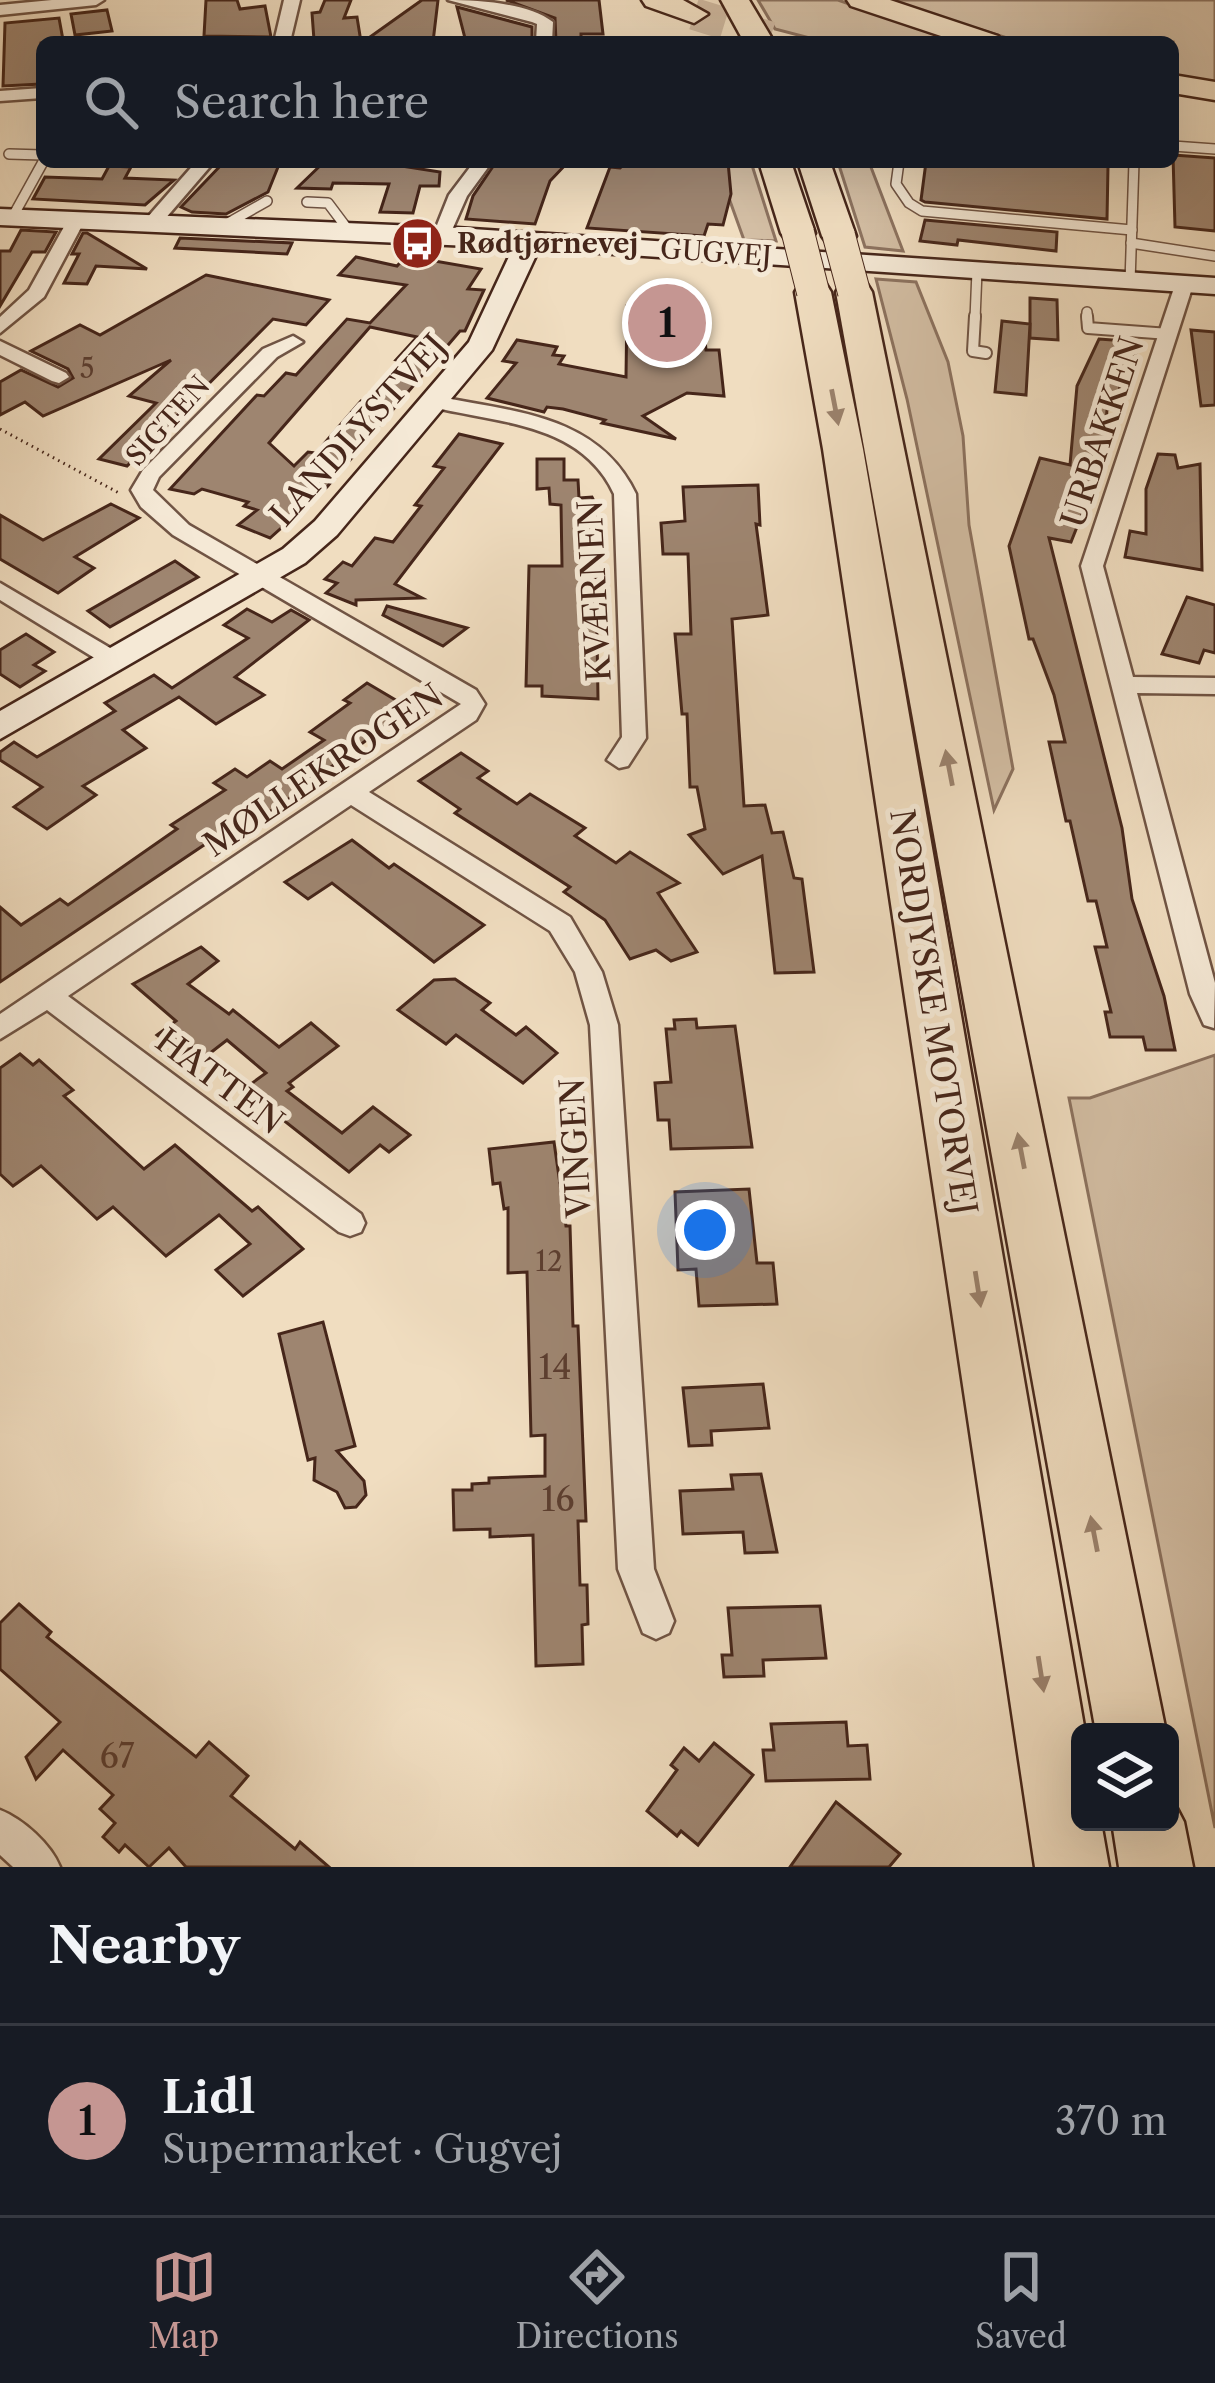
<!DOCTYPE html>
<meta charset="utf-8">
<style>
body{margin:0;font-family:"Libre Caslon Text",serif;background:#242831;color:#f1f3f6}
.controls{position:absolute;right:36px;bottom:36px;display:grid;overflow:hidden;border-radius:18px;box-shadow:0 12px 48px #0002}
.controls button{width:108px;height:108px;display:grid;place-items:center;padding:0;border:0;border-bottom:3px solid #363941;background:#171b24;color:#f1f3f6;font:60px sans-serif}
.you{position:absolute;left:705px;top:1230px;width:42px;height:42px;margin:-30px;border:9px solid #fff;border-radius:50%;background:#1a73e8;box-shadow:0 0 0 18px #1a73e833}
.badge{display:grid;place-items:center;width:78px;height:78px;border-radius:50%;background:#c59692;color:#111;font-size:39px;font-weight:700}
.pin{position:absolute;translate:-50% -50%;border:6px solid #fff;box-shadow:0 3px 12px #0006}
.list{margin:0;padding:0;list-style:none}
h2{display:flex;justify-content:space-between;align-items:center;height:156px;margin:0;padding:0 48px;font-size:51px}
h2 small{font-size:39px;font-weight:400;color:#9ea1a6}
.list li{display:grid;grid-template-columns:78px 1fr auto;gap:36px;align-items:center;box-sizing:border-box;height:192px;padding:0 48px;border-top:3px solid #363941}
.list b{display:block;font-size:45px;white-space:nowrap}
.list p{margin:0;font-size:39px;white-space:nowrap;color:#9ea1a6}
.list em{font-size:39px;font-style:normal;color:#9ea1a6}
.icon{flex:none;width:66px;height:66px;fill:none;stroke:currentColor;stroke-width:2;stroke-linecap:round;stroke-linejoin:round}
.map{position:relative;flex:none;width:1215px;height:1867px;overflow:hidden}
.search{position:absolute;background:#171b24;box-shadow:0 12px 48px #0002;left:36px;right:36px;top:36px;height:132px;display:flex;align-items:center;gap:30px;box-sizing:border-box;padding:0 42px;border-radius:18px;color:#9ea1a6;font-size:45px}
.sheet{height:348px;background:#171b24}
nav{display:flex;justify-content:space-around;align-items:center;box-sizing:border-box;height:168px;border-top:3px solid #363941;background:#171b24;font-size:33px;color:#9ea1a6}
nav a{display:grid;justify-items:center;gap:6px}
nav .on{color:#c59692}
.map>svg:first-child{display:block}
.green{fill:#d3bea4;stroke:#8c725f;stroke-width:3}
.building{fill:#9e8570;stroke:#46261a;stroke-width:3;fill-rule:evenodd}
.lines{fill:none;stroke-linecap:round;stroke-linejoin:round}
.highway-tunnel{stroke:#ceb89f;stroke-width:32;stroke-dasharray:32 16;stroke-linecap:butt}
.lane-far1-casing{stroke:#705444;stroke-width:12}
.lane-casing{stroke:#705444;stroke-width:14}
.street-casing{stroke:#705444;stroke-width:5}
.secondary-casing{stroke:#46261a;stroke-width:5}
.highway-casing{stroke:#46261a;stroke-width:5}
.path{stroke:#46261a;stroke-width:3;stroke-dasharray:1.5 4.5;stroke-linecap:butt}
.lane-far1{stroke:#f5e9d6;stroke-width:9}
.lane{stroke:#f5e9d6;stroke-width:10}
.street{fill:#f5e9d6;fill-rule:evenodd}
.secondary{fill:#f5e9d6;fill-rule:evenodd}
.highway{fill:#f0ddc0;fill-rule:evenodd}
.highway-bridge-casing{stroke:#46261a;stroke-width:34;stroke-linecap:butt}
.highway-bridge{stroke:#f0ddc0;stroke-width:32}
.oneway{fill:#9b826d}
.labels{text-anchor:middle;stroke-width:10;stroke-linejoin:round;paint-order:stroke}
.far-poi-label{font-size:27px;font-weight:bold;fill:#46261a;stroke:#f5e9d6;text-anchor:start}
.far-street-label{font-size:27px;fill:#46261a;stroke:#f5e9d6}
.number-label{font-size:27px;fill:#5c3e30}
.street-label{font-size:33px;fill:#46261a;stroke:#f5e9d6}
.near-number-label{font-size:33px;fill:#5c3e30}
</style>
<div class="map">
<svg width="1215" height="1867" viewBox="0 0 1215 1867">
<rect width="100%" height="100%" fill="#f0ddc0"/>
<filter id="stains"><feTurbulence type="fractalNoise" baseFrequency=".00167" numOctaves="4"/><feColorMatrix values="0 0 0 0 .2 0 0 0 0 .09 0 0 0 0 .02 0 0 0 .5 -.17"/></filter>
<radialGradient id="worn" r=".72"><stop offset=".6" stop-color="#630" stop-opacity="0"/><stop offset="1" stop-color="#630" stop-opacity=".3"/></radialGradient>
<!-- green -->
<g class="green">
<polygon points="758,0 838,0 957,42 825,42 775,29"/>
<polygon points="885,0 1215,0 1215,82 1173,75 1173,42 1020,42"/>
<polygon points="716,162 751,162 776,241 744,240"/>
<polygon points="838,162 869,162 903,251 865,247"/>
<polygon points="876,279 916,282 948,362 963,436 969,525 1013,769 994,810 907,399"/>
<polygon points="1215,1055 1215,1828 1069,1098 1090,1098"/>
</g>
<!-- building -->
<g class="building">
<polygon points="206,0 237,0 240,9 265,6 271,37 204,36"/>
<polygon points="325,0 351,0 344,18 357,17 361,42 314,40 312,13 320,12"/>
<polygon points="422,0 438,0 433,42 363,42"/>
<polygon points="506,0 599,0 603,34 581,34 581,42 556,42 555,18"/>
<polygon points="457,7 532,27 532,42 466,42"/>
<polygon points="107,10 112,31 75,35 71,14"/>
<polygon points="59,18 63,40 41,43 41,84 3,86 5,23"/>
<polygon points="1173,155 1215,158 1215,231 1175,227"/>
<polygon points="224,162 280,162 268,192 226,214 192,212 181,207"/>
<polygon points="324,162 376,162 440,172 439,186 420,186 413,213 380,212 389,184 333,183 331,189 297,188"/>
<polygon points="496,162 568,162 550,181 535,224 466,219 473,196"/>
<polygon points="627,162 728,162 731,194 723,225 708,224 704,236 587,228 610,167 620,168"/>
<polygon points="926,162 1099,162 1108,166 1107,219 925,202 921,200"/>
<polygon points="109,166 131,167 125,178 174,180 145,205 33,199 45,177 102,179"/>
<polygon points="925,220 1057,232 1056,251 958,240 957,245 920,241"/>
<polygon points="21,230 56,232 45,252 32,252 0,306 0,251 10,251"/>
<polygon points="83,233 87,233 147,269 96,266 87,284 64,283 79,254 72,254"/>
<polygon points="180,238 292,243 287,254 175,248"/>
<path d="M406 256 481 269 468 289 484 290 465 331H460L327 487 270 538 238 525 257 510 244 506 248 502 202 489 194 494 170 489 257 395 264 396 286 373 296 375 347 319 370 323 406 285 339 275 356 257 397 266ZM370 327 417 337 396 360 404 362V366L371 403 361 401 316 453 308 452 294 466 269 443Z"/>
<polygon points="206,275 329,300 306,325 273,319 127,466 99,459 156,403 129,396 171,360 43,416 25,402 0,415 0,382 21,370 58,387 73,378 68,369 31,351 80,325 100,335"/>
<polygon points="1030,298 1057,300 1058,340 1030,338"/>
<polygon points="693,305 702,311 706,350 719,350 724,396 687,393 643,416 676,439 602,423 605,420 563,409 547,407 544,412 487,398 516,363 503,361 517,340 557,347 553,355 564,356 559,364 626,377 627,306"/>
<polygon points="1002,321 1030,324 1026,395 995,392"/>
<polygon points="1191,330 1215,332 1215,405 1201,406"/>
<polygon points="1099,339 1140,342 1129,371 1121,370 1118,410 1107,409 1104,459 1071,542 1049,538 1122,828 1132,899 1164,996 1175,1050 1146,1050 1143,1037 1110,1037 1105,1012 1111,1012 1095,947 1107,947 1096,901 1088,901 1070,821 1066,821 1049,742 1065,742 1054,695 1033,639 1029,639 1009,546 1040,458 1070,465 1077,386"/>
<polygon points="459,434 502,444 395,584 422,598 356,600 356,605 326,593 337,583 325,579 343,562 352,566 375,538 393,542 421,506 415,505 444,468 434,466"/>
<polygon points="1158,454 1175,455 1178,468 1200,464 1202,570 1125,557 1130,531 1146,534 1146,489"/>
<polygon points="537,459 564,459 564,480 578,480 579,498 592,497 595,503 598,699 542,696 542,686 526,686 529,566 562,566 561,505 550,504 549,488 537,489"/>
<polygon points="758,485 760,525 756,524 768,615 732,619 744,806 765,805 772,833 783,832 794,878 802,879 814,972 775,973 762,856 723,874 689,835 705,829 697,787 690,787 687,714 682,714 675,634 691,634 688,554 663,554 661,523 685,521 683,487"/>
<polygon points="111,504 139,518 75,557 94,568 58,593 0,559 0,515 43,540"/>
<polygon points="175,561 198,577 110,627 88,611"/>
<polygon points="1187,597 1215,605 1215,653 1204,650 1199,663 1162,654"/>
<polygon points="387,606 467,628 443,646 383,615"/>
<polygon points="247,609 272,622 291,610 309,620 235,677 264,695 216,724 179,697 123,730 146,748 83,786 96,795 47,829 14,807 42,787 0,760 0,752 14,742 37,757 115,711 105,703 154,675 172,688 248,638 224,625"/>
<polygon points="26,634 54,652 34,665 45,671 20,687 0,674 0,650"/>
<polygon points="367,683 409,708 282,804 220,841 216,837 0,982 0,907 21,925 60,899 68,905 177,829 171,825 225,790 214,783 235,769 247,777 270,761 282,769 324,740 310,732 350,703 344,700"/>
<polygon points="461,753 488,771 478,778 517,804 530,794 585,828 575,836 616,863 630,852 679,883 658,893 697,952 671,961 656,950 630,959 605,920 564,892 570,887 455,813 460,809 419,781"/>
<polygon points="352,840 389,868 394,864 484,925 434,962 332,883 308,899 285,882"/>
<polygon points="201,947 218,961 188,984 229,1014 233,1010 279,1047 311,1023 338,1046 289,1083 293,1087 287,1091 342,1133 373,1107 410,1135 389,1152 380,1145 349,1172 244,1089 266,1073 227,1040 205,1057 192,1047 183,1055 157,1035 176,1021 133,984"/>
<polygon points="455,979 490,1003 482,1010 516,1035 526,1027 557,1053 523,1083 456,1035 446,1044 398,1010 434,980"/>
<polygon points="696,1019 697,1028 735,1026 752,1147 671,1149 669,1120 658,1120 655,1083 671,1082 666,1029 675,1029 674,1020"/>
<polygon points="20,1054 33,1065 39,1060 73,1090 64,1096 144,1169 175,1145 252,1211 258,1207 303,1249 243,1296 216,1270 250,1244 219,1215 166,1256 113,1207 97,1219 41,1166 13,1186 0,1174 0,1068"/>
<polygon points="554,1142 566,1226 570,1226 573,1326 578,1326 586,1521 578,1521 580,1585 587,1585 588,1624 582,1625 583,1664 536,1666 533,1535 490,1537 490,1529 454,1530 453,1490 472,1490 472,1484 489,1483 489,1478 545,1476 545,1435 531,1436 527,1272 508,1273 508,1208 504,1209 500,1183 493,1184 489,1149"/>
<polygon points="749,1189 757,1263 773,1263 777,1304 699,1306 696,1269 678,1270 675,1192"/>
<polygon points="323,1322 355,1446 337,1451 364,1481 366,1495 356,1507 345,1508 337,1492 314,1480 315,1458 308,1460 279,1334"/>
<polygon points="763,1384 769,1428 711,1431 712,1445 689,1446 683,1388"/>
<polygon points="761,1474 777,1552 745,1553 743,1532 683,1534 680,1491 733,1489 731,1475"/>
<polygon points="19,1604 51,1632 47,1637 196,1757 209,1742 248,1776 231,1796 295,1849 300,1842 329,1867 186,1867 169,1848 149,1867 125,1845 119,1852 103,1837 115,1823 100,1809 113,1795 63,1750 36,1779 26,1757 60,1722 0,1669 0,1623"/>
<polygon points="820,1606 826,1658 763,1660 764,1676 724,1677 722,1655 732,1655 728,1608"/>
<polygon points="846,1722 848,1746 867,1745 870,1779 766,1781 763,1750 774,1750 771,1724"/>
<polygon points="714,1743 753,1775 698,1845 681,1831 677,1836 647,1811 677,1770 671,1765 684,1748 699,1761"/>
<polygon points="836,1802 900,1854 889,1867 790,1867"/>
</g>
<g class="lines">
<!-- highway-tunnel -->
<polyline class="highway-tunnel" points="694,14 782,41"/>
<defs>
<g id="lane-far1">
<polyline points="1173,146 1215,149"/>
<polyline points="9,154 42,155"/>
<polyline points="899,162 896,184 909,203 922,211 1132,230"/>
<polyline points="307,202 328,203 349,231"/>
<polyline points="12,218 43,162"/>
<polyline points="223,226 267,201"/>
<polyline points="1131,243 1215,256"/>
<polyline points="1130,282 1134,162"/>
<polyline points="1087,312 1087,319"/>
<polyline points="975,319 977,271"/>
</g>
<g id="lane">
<polyline points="975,316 973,351 986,353"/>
<polyline points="1087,316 1088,328 1169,334"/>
</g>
<g id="street">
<polygon points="52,0 104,0 96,5 0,15 0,5"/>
<polygon points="284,0 300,0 290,42 274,42"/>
<path d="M448 0C479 0 528 3 553 22L552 42H536L537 24 532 22Z"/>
<polygon points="42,88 42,98 0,101 0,91"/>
<polygon points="196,162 214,162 158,227 146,227 146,219"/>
<polygon points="474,162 492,162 467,196 448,239 436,239 433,235 449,195"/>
<polygon points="70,216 85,220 44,297 0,333 0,317 29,290"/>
<polygon points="1184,279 1193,285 1103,566 1133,677 1215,678 1215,694 1137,693 1215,983 1214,1028 1204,1025 1190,994 1081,566 1175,285"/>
<polygon points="293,336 303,342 277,357 159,477 153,490 189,525 476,690 485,704 476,720 369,792 570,917 602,972 618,1025 654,1569 674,1621 669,1633 656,1639 643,1633 618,1569 590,1025 575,972 550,931 351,805 68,996 361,1214 365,1223 361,1232 350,1236 339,1232 47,1010 0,1039 0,1014 461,704 173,535 141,507 131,490 143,470 263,349"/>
<polygon points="0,341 66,373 69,377 59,383 52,381 0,355"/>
<path d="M435 396C513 412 598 414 636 494L646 738 628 766 619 768 607 760 622 737 614 494C581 422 496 423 428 406L425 402Z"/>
<polygon points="0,583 122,655 126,660 122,665 106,665 0,600"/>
<path d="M0 1810C23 1819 51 1844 60 1867H13L0 1855Z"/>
</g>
<polygon id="secondary" points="0,209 442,227 1215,278 1215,294 539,249 492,350 337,535 305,563 0,739 0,711 283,549 315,521 469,342 513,248 0,225"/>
<g id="highway">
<polygon points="642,0 683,0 708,14 694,23 646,6"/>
<polygon points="721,0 749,0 774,42 744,42"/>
<polygon points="847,0 890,0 998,36 1003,42 959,42 851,6"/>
<polygon points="1173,75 1215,82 1215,100 1173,93"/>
<polygon points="759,162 791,162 815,233 810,240 786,240 781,233"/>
<polygon points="798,162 830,162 856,236 851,243 827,243 822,236"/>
<polygon points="813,281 826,284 831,292 863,449 1085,1732 1080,1732 1080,1822 1101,1822 1109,1867 1035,1867 823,449 795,292 800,284"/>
<polygon points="854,281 867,284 872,292 1166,1732 1096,1732 836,292 841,284"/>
<polygon points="1170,1795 1184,1822 1193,1867 1119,1867 1112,1822 1170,1822"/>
</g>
</defs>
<!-- lane-far1 casing -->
<use href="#lane-far1" class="lane-far1-casing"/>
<!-- lane casing -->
<use href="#lane" class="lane-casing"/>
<!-- street casing -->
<use href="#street" class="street-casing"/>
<!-- secondary casing -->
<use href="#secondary" class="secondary-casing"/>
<!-- highway casing -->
<use href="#highway" class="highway-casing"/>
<!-- path -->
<polyline class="path" points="0,429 119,493"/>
<!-- lane-far1 -->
<use href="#lane-far1" class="lane-far1"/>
<!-- lane -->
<use href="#lane" class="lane"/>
<!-- street -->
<use href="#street" class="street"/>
<!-- secondary -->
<use href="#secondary" class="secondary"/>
<!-- highway -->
<use href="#highway" class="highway"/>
<defs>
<g id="highway-bridge">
<polyline points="798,233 813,292"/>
<polyline points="839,236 854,292"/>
</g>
</defs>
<!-- highway-bridge casing -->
<use href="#highway-bridge" class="highway-bridge-casing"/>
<!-- highway-bridge -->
<use href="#highway-bridge" class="highway-bridge"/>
</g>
<!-- one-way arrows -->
<defs><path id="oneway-solid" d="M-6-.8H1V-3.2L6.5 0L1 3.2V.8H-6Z" transform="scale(3)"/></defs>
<g class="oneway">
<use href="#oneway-solid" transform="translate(835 407) rotate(79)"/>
<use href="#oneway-solid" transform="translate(949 768) rotate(-101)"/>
<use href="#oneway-solid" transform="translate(1021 1151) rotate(-101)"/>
<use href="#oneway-solid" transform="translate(978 1289) rotate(81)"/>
<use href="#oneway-solid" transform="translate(1094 1534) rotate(-101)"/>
<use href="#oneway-solid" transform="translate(1041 1674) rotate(81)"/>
</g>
<!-- icons -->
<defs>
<symbol id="bus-disc" viewBox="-11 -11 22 22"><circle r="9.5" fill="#8f2418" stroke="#f5e9d6"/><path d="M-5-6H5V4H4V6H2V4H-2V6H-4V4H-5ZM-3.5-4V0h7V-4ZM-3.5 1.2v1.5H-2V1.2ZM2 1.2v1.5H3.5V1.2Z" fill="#fff"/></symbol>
</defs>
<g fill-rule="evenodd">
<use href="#bus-disc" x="388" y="214" width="59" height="59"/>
</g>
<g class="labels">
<!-- far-poi labels -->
<g class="far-poi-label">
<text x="457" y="253">Rødtjørnevej</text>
</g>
<!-- far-street labels -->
<g class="far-street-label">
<text transform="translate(716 253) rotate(4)" y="9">GUGVEJ</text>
<text transform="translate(168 421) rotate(-48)" y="9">SIGTEN</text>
</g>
<!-- number labels -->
<g class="number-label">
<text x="87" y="378">5</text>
<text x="549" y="1271">12</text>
</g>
<!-- street labels -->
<g class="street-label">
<text transform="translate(358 430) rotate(-48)" y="12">LANDLYSTVEJ</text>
<text transform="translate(1102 432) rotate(-72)" y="12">URBAKKEN</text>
<text transform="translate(594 591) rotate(-93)" y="12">KVÆRNEN</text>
<text transform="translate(323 770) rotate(-34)" y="12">MØLLEKROGEN</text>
<text transform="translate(934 1012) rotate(81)" y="12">NORDJYSKE MOTORVEJ</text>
<text transform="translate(220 1081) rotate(37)" y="12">HATTEN</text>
<text transform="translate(575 1148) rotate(-93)" y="12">VINGEN</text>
</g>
<!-- near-number labels -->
<g class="near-number-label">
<text x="555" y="1379">14</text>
<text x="558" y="1511">16</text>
<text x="117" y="1768">67</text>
</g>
</g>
<rect width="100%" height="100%" filter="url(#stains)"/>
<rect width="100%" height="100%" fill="url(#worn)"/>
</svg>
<div class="controls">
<button><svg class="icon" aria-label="layers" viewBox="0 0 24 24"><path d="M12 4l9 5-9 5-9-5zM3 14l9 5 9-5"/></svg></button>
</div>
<div class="you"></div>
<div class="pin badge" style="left:667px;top:323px">1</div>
<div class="search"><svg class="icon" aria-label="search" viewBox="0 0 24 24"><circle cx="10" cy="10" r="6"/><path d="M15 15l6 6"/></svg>Search here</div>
</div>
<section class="sheet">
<h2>Nearby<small></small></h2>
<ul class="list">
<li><span class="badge">1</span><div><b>Lidl</b><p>Supermarket · Gugvej</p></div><em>370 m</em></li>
</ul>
</section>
<nav>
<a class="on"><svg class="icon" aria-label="map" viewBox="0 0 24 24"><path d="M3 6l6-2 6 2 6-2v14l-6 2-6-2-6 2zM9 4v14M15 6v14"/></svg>Map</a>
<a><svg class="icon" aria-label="directions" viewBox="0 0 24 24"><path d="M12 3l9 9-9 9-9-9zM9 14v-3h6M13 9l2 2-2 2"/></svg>Directions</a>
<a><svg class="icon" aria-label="saved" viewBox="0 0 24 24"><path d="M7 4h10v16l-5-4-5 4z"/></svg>Saved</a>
</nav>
